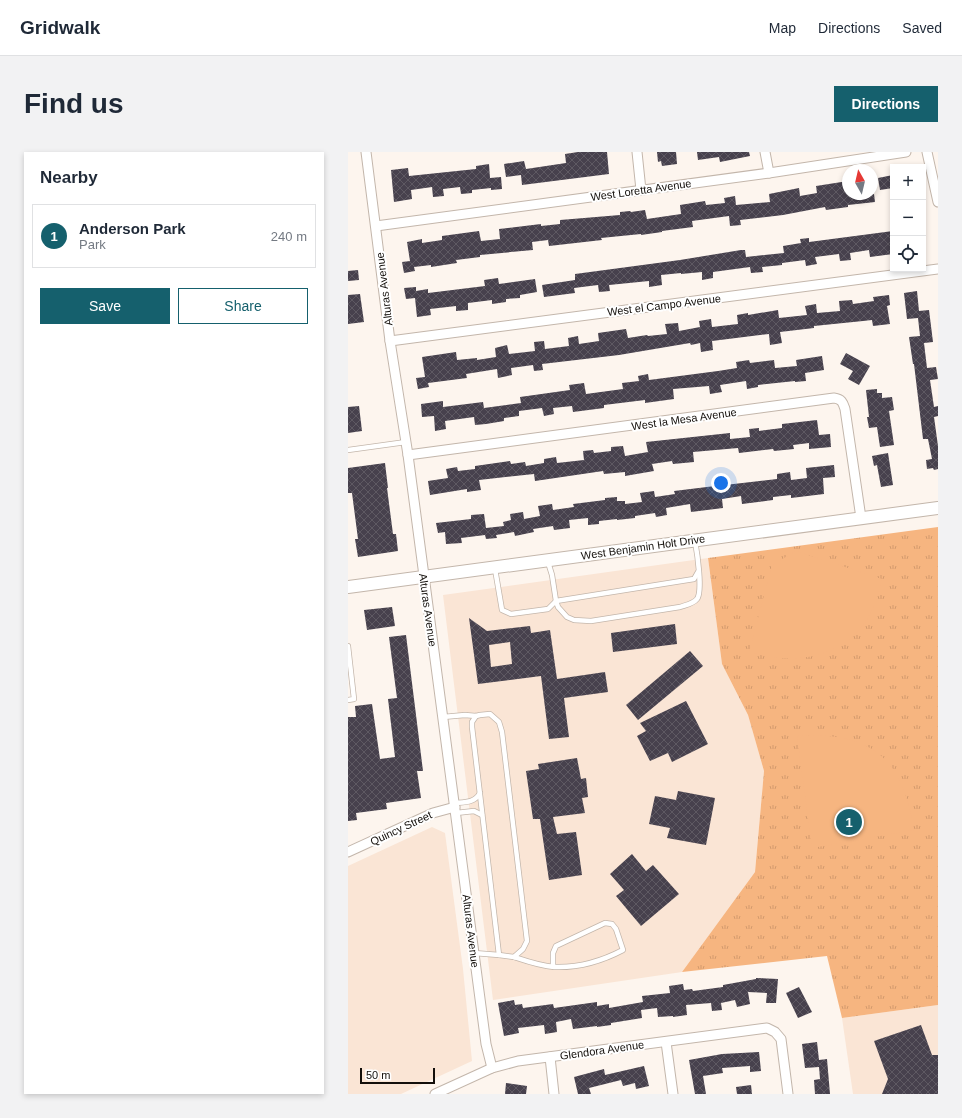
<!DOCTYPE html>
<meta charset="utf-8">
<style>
body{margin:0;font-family:Arial,sans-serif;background:#f2f2f3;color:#1f2937}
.controls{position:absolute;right:12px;top:12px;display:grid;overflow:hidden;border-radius:0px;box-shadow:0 2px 6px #0003}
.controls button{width:36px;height:36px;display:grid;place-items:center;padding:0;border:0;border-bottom:1px solid #e0e1e3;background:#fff;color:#1f2937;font:20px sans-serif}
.compass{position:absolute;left:494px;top:12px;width:36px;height:36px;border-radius:50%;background:#fff;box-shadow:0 2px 6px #0003;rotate:352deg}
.scale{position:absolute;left:12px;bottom:10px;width:75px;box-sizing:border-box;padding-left:4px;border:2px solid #130f0b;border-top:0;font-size:11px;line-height:14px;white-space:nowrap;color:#130f0b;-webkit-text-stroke:3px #fff;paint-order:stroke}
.you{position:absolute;left:373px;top:331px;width:14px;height:14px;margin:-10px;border:3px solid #fff;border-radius:50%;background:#1a73e8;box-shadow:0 0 0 6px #1a73e833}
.badge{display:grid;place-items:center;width:26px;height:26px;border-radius:50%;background:#15606d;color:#fff;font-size:13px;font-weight:700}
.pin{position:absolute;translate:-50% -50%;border:2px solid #fff;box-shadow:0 1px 4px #0006}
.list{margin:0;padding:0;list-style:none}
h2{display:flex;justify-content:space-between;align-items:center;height:52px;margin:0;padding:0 16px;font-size:17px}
h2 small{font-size:13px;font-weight:400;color:#747a83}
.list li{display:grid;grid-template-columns:26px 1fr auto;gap:12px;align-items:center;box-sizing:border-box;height:64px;margin:0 8px 8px;padding:0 8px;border:1px solid #e0e1e3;border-radius:0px}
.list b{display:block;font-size:15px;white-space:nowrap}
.list p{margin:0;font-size:13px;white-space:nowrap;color:#747a83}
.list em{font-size:13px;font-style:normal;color:#747a83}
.actions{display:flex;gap:8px;padding:12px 16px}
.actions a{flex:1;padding:9px 0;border:1px solid #15606d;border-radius:0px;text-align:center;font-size:14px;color:#15606d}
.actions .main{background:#15606d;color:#fff}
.icon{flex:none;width:22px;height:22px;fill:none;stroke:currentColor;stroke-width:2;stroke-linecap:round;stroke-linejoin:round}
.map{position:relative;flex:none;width:590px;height:942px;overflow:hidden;border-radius:0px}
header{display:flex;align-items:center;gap:24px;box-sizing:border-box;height:56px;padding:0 20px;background:#fff;border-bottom:1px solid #e0e1e3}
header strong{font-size:19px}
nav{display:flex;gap:22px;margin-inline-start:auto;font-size:14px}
.intro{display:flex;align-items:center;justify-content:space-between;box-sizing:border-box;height:96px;padding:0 24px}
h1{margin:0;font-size:28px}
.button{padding:10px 18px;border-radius:0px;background:#15606d;color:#fff;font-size:14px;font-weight:700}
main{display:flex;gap:24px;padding:0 24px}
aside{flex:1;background:#fff;border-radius:0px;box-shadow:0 2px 6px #0003}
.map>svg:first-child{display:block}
.built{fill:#fae5d5}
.park{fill:url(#park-tufts)}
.pitch{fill:#f6b580}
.building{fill:url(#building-cross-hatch);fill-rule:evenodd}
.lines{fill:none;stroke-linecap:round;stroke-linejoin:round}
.lane-casing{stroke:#c3b6ab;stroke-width:6}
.street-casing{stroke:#c3b6ab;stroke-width:11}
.secondary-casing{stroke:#c3b6ab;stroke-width:14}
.lane{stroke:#fff;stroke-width:4.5}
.street{stroke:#fff;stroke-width:9}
.secondary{stroke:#fff;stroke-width:12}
.labels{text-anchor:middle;stroke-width:4;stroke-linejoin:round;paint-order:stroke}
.street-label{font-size:11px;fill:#130f0b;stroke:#fff}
</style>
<header>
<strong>Gridwalk</strong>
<nav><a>Map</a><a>Directions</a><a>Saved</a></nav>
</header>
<div class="intro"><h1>Find us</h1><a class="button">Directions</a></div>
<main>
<aside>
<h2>Nearby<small></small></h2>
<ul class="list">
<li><span class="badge">1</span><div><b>Anderson Park</b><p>Park</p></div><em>240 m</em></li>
</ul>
<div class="actions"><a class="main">Save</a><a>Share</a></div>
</aside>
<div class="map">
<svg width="590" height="942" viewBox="0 0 590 942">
<defs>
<pattern id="park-tufts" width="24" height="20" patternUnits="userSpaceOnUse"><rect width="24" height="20" fill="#f6b580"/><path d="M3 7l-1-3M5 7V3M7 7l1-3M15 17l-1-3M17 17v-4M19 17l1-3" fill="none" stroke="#d29a6d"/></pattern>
<pattern id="building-cross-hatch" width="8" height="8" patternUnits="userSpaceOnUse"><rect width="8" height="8" fill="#47414d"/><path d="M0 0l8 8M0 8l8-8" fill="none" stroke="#5e5962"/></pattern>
</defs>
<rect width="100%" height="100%" fill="#fdf5ee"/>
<!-- built -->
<g class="built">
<polygon points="360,406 374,512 400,563 416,619 407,720 334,820 145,848 95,443"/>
<polygon points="84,675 97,681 115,817 124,909 53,942 0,942 0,714"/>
<polygon points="590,853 590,942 505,942 494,866"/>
</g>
<!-- park -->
<polygon class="park" points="590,375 590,853 494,866 479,804 334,820 407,720 416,619 400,563 374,512 360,406"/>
<!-- pitch -->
<g class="pitch">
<path d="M448 399 534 427C530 445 524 463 512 477 483 509 440 512 401 500L424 413Z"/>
<path d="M462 583C531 584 555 612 566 678L464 696 449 584Z"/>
</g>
<!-- building -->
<g class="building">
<polygon points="230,0 259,0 261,22 174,33 173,23 158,25 156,12 176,9 178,17 218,11 217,2"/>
<polygon points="309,0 328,0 329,12 314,14 313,9 310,10"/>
<polygon points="349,0 401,0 402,4 372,10 371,5 350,8"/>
<polygon points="141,12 142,26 153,25 154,37 143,38 143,36 124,38 124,41 113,42 112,35 95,37 96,44 85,45 84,35 63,38 64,47 46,50 43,18 60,16 61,24 128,17 128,14"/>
<polygon points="545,23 545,36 532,38 530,26"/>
<polygon points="500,29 500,42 526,42 527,50 500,53 500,55 478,58 477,55 435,63 392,68 393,73 382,74 381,64 344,69 345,75 314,79 314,80 293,83 293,82 253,86 254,88 201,94 200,88 184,90 185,98 132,103 132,105 108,108 109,111 83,115 83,113 66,115 67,119 56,121 54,110 62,109 59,90 74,87 74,91 94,88 94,84 131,79 133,89 152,87 151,77 193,72 193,74 212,72 212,68 272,63 272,60 282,59 283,60 297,58 299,67 333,62 332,53 357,49 358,53 377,51 376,46 387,44 388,53 422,50 421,42 451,36 452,44 469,41 468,34"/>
<polygon points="545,79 545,102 522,105 521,98 502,101 503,108 492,109 491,102 467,105 469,112 458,114 457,108 434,111 434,113 414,115 415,120 403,121 402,115 365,120 365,126 354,128 354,120 333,122 333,121 313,123 314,133 301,135 301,129 261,133 262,139 251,140 250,133 226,136 227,141 196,145 194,133 227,128 227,122 332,108 393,98 397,98 398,105 436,101 435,94 453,91 452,87 461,86 461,90"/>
<polygon points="10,118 11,128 0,129 0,119"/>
<polygon points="150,126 151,132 187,127 189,140 172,143 172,146 158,147 158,150 144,152 144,148 120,151 120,158 108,159 108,154 82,157 83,163 69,165 67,146 58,147 56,136 68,135 68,139 80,137 80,141 137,134 136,128"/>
<polygon points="569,139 571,159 581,158 585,190 576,191 579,216 588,215 590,227 582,228 586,255 590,254 590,264 586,265 590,294 590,317 586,318 585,316 579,317 578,308 584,307 580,287 575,287 566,212 565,212 561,185 572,184 570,166 559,167 556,141"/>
<polygon points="12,142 16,170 0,172 0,143"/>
<polygon points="541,143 542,153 539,154 542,172 525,174 524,168 515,169 466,174 466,176 432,180 434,191 422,193 421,182 364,189 365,198 353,200 352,191 343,193 342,191 271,203 194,212 195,218 186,219 185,213 163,216 164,223 150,226 149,217 118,222 119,226 80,231 81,235 70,237 68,226 77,225 74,205 108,200 109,208 129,206 129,208 148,205 147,196 159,193 161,202 187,199 186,190 196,189 197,197 221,194 220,186 230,184 231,192 251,189 250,181 278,177 280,186 299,183 300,184 319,182 317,172 330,171 331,179 352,175 351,169 363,167 364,175 390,172 389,163 400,161 400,163 430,158 431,166 459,163 457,154 468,152 469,161 492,159 491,149 504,148 505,152 526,149 525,145"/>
<polygon points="498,201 522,214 511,233 500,227 505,219 492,212"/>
<polygon points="474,204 476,218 457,221 458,229 447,230 447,229 410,233 410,235 399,237 398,229 372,233 374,240 362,242 361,234 325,237 326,247 297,251 297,248 256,253 256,256 225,260 224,254 205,256 206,262 196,264 194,256 171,259 171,264 156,266 156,269 138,272 127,273 126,265 97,269 98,277 87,279 86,264 74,265 73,252 95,249 95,255 135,250 136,256 173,251 172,245 222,238 221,233 236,231 238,242 275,237 274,231 291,229 290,224 300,222 301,228 370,219 389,216 388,210 401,208 402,211 426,208 427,216 449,214 448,208"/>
<polygon points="529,237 529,241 534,241 534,246 544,245 546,258 541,259 546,293 532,295 529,275 521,276 519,265 521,265 518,238"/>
<polygon points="11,254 14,279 0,281 0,255"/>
<polygon points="469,268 471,283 482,282 483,295 461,297 461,291 445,293 446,297 426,299 425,297 391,301 390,296 345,300 346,310 325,312 324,309 304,312 306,319 277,324 277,320 256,322 255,319 187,329 186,322 131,328 133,338 119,340 119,337 82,343 80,329 100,326 98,317 109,315 110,319 127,317 127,314 162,309 163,312 177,310 178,314 196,311 196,307 208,305 209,311 236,308 235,299 245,298 246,301 263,299 263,295 275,294 277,304 300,300 298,290 382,281 382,287 402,285 401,277 411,276 411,279 434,276 434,272"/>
<polygon points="540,301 545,333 533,335 529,313 526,314 524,304"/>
<polygon points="37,311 40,336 39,336 45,382 48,382 50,399 10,405 7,387 10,387 4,341 0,341 0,316"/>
<polygon points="486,313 487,325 475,326 476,342 443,346 443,343 425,345 425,348 394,352 393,344 374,347 375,356 343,360 342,352 318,356 319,363 308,365 307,361 287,364 287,366 269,368 269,367 251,369 251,372 240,373 240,366 221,368 222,376 206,378 205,374 185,377 186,380 167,384 166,380 148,383 149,386 138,387 137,383 113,386 114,391 98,392 97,380 90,381 88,371 123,367 123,363 136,362 138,376 156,374 155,370 163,368 162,362 175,360 176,367 192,364 190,354 204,352 205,358 226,355 225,352 257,348 257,346 269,345 269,349 277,349 277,352 294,350 292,341 306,339 307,345 327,342 326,339 367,334 367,330 376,329 377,333 429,327 429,322 442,320 443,328 459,326 458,316"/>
<polygon points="44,455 47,474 19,478 16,458"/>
<path d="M121 466 139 479 182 474 183 481 202 478 209 527 257 520 260 540 216 546 221 585 201 587 193 524 130 532ZM162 490 164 512 143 515 141 493Z"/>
<polygon points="327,472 329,492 265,500 263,481"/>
<polygon points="58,483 75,619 69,619 73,646 38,651 39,657 8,661 9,668 0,669 0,565 8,565 7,554 24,552 32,607 47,605 40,547 49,546 41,485"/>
<polygon points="342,499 355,514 290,568 278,553"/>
<polygon points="338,549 360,592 324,610 320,601 302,609 289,584 298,579 292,571"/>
<polygon points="229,606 233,627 238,626 240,645 234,646 237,661 205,665 209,682 228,680 234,723 201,728 192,667 185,667 178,619 191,617 190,612"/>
<polygon points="330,639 367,646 358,693 319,686 322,676 301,672 307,644 328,648"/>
<polygon points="284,702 298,719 305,713 331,742 293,774 268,744 276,738 262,722"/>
<polygon points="408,826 430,827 428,851 418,851 419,841 400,840 402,852 389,855 387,848 373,851 374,858 364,859 363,851 338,853 339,863 325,865 325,864 310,865 309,856 293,858 294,866 263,871 263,873 249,875 249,874 225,877 223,867 208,870 209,880 197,882 196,873 170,876 171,881 156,884 150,851 166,848 167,853 174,852 175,856 205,852 206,856 249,850 249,854 261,852 261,856 295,850 294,844 322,841 321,834 335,832 336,838 344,837 345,839 375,835 375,833 408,827"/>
<polygon points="451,835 464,860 450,866 438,841"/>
<polygon points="573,873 584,903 590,903 590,942 534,942 540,927 526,889"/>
<polygon points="469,890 471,908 479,907 482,942 467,942 466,928 472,927 471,915 457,916 454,892"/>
<polygon points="411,900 413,919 402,920 402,914 374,916 375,921 355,924 358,942 347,942 341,908 374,902"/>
<polygon points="296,914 301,934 288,937 287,931 275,934 273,928 241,936 243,942 230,942 226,925 256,917 257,923"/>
<polygon points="158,931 179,934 178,942 157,942"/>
<polygon points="403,933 404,942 389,942 388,935"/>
</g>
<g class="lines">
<defs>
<g id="lane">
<polyline points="0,298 58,290"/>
<path d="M200 410 204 423 208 449 210 455 219 465 226 468 243 469 332 455C337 453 345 452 349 447 355 439 349 400 347 389"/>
<polyline points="147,417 154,458 163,462 200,457 208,449 346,427 350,420"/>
<polyline points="0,494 6,547 0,548"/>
<polyline points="128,564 124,570 124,575 151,803"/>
<polyline points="95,565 117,563 128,564 132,563 142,562 151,570 154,580 179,789 175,797 166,805 151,803 126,801"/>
<path d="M106 651C116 650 127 651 132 641"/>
<polyline points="108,661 126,659 134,663"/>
<path d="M166 805C178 809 192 814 206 815 230 816 254 809 275 798L268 777 264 772 257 771 208 794 205 801V815"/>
</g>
<g id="street">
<polyline points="18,0 42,189 60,303 138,892 144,916"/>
<polyline points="289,0 293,38"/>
<polyline points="417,0 421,21"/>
<polyline points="579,0 590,50"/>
<polyline points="28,74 421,21 558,0"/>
<polyline points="42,189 590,117"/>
<path d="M60 303 486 246C494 247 495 251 497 257L513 366"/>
<polyline points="0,700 85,661 107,655"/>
<polyline points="318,890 325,942"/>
<polyline points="202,905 206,942"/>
<polyline points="87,942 144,916 170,909 419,876 427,880 433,887 440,942"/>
</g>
<polyline id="secondary" points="0,435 590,356"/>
</defs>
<!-- lane casing -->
<use href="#lane" class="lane-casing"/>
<!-- street casing -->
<use href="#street" class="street-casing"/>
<!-- secondary casing -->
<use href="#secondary" class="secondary-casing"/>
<!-- lane -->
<use href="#lane" class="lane"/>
<!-- street -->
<use href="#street" class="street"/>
<!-- secondary -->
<use href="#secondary" class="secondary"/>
</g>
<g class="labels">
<!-- street labels -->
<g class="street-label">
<text transform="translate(293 38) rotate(-8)" y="4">West Loretta Avenue</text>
<text transform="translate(36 137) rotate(-97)" y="4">Alturas Avenue</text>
<text transform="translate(316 153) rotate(-7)" y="4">West el Campo Avenue</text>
<text transform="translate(336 267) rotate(-8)" y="4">West la Mesa Avenue</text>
<text transform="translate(295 395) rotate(-8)" y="4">West Benjamin Holt Drive</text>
<text transform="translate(80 458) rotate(82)" y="4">Alturas Avenue</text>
<text transform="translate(53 676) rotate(-25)" y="4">Quincy Street</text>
<text transform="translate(123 779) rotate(83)" y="4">Alturas Avenue</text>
<text transform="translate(254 898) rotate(-8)" y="4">Glendora Avenue</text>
</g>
</g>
</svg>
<div class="controls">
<button>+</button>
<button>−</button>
<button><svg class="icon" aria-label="locate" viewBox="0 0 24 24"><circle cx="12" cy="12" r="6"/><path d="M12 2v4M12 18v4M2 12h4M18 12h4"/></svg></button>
</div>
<svg class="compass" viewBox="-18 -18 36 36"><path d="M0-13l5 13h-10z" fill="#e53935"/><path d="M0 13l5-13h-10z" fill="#747a83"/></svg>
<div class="scale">50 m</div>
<div class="you"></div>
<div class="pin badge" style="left:501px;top:670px">1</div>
</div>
</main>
